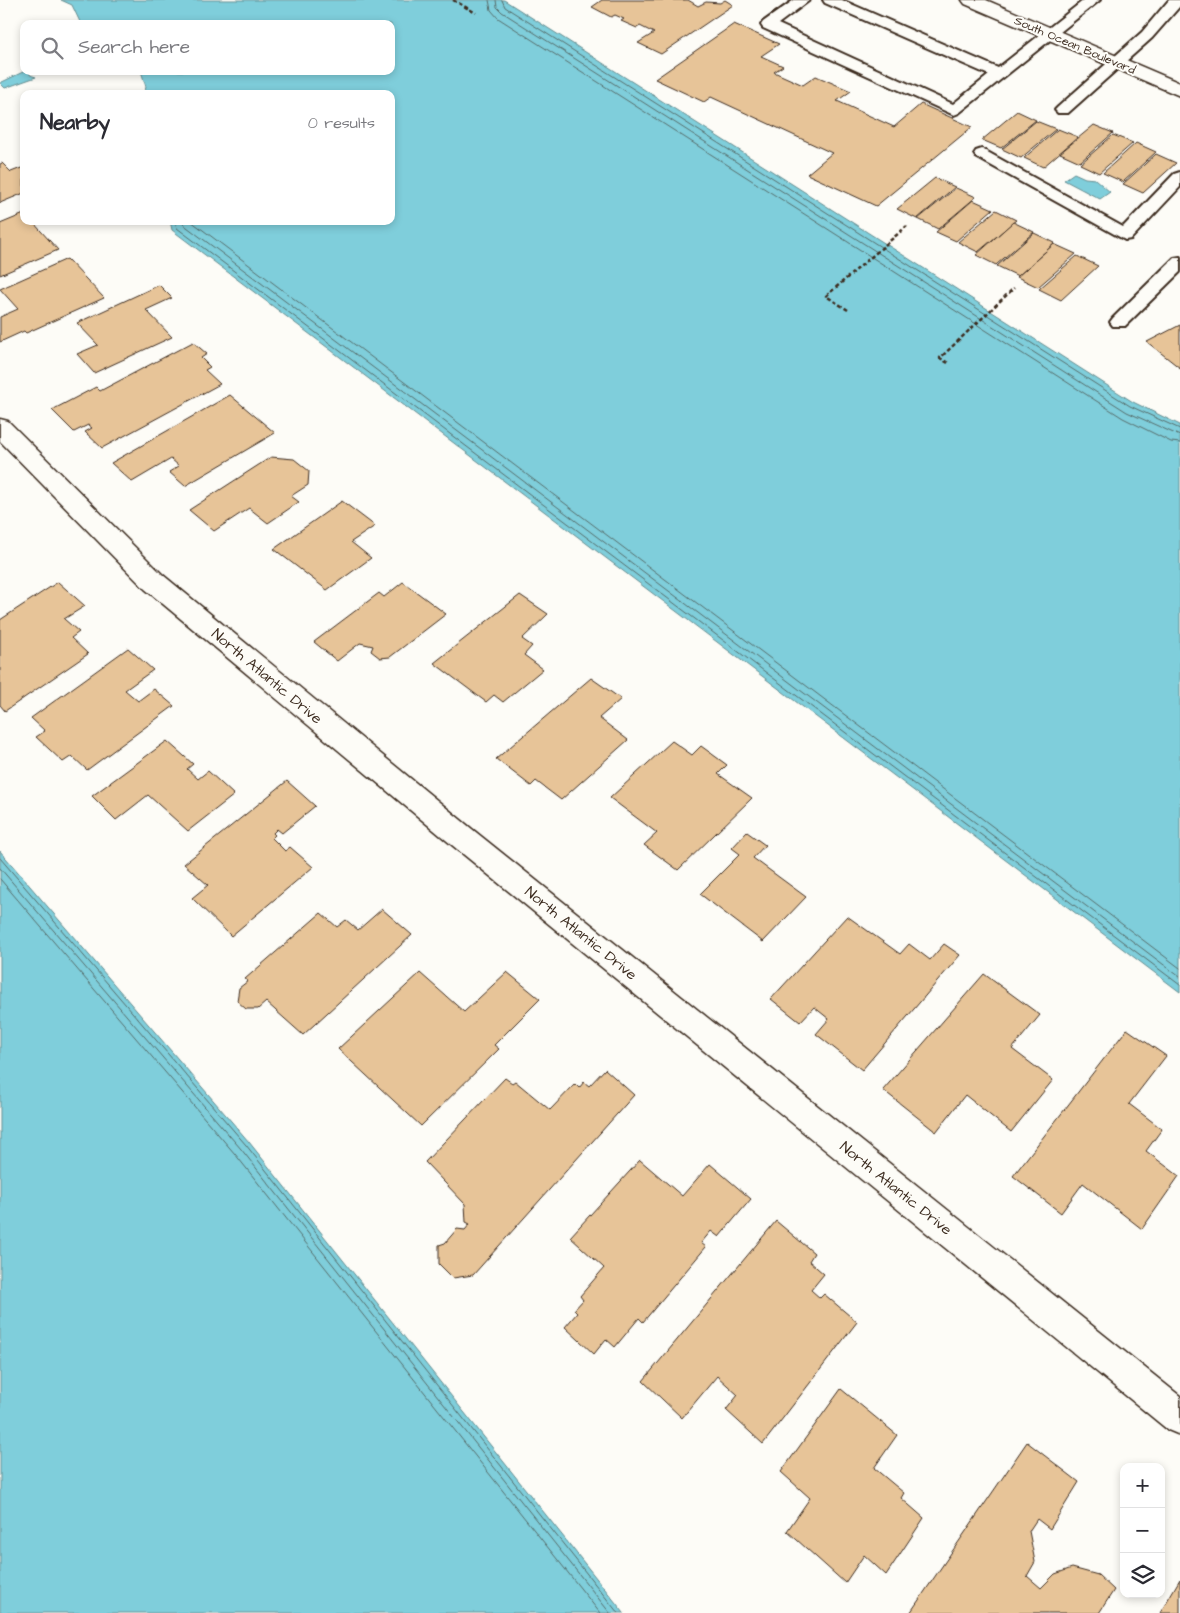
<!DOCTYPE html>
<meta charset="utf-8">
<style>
body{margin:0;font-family:"Architects Daughter",sans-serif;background:#f2f2f3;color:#2b2b33}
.controls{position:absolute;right:15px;bottom:15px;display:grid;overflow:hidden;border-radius:10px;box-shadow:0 2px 8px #0003}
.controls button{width:45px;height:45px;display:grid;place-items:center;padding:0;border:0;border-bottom:1px solid #e1e1e2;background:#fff;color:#2b2b33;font:25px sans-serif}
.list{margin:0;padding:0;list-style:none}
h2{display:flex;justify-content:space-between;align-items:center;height:65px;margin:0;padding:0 20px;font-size:21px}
h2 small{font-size:16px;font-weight:400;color:#7c7c81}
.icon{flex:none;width:28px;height:28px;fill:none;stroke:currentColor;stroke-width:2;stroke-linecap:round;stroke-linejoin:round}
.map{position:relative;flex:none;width:1180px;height:1613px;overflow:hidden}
.search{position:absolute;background:#fff;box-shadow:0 2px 8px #0003;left:20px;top:20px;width:375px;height:55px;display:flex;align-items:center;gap:12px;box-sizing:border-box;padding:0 18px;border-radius:10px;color:#7c7c81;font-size:19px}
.panel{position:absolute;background:#fff;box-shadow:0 2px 8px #0003;left:20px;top:90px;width:375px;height:135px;border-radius:10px}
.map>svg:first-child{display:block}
.water{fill:#7fcedb;stroke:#648c8f}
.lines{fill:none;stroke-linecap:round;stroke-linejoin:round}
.shore{stroke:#566c6a;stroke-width:1}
.building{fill:#e7c498;stroke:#3b2a1e}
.lane-casing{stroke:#3b2a1e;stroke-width:4}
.street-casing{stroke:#3b2a1e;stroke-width:3}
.secondary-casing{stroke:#3b2a1e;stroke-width:3}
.path{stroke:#3b2a1e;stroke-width:2.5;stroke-dasharray:4 2.5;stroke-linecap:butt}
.lane{fill:#fdfcf7;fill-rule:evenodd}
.street{fill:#fdfcf7;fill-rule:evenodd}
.secondary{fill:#fdfcf7;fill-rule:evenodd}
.labels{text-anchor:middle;stroke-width:4;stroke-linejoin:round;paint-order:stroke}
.far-street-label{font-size:12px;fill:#3b2a1e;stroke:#fdfcf7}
.street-label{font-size:15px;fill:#3b2a1e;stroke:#fdfcf7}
</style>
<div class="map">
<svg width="1180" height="1613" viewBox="0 0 1180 1613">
<rect width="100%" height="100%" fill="#fdfcf7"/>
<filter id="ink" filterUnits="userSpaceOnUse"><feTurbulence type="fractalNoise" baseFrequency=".02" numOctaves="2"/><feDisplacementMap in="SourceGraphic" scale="10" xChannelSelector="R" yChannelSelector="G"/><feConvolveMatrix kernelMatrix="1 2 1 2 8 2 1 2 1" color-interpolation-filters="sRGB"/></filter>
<g filter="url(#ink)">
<!-- water -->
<g class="water">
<polygon points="61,0 504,0 1133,402 1180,425 1180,992 172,230 170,221 391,221 391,94 144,94 146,87 141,71 391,71 391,24 81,24 72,5"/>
<polygon points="25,71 30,71 30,75 36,77 5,88 0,83"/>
<polygon points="1074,173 1085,178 1095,179 1110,192 1100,199 1064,180"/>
<polygon points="0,851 249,1142 624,1613 0,1613"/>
</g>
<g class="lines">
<!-- shore -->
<g class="shore">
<polyline points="489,0 491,10 498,18 1123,418 1171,442 1180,443"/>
<polyline points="496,0 497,7 502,12 1127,412 1180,436"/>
<polyline points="502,0 505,7 1130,406 1180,429"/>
<polyline points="175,221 177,228 1180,985"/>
<polyline points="182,221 183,224 1180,977"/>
<polyline points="191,221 1180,968"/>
<polyline points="0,858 246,1145 618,1613"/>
<polyline points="0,868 241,1149 610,1613"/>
<polyline points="0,879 235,1154 600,1613"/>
</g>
</g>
<!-- building -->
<g class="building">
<polygon points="602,0 688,0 698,6 706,2 720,3 725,0 733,5 661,54 638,43 654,33 640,26 637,28 621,21 624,19 615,15 611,17 592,7"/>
<polygon points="734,24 779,44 761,56 783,66 774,72 803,85 816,76 851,91 837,101 894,127 921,104 972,127 876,206 807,174 832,153 711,97 704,102 655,79"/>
<polygon points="1017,111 1036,120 1001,148 982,140"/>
<polygon points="1036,121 1056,129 1021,158 1002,149"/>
<polygon points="1094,125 1113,133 1080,162 1060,153"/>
<polygon points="1058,129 1078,137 1043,167 1024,158"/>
<polygon points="1113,135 1133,143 1099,173 1080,164"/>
<polygon points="1136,143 1156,152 1123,182 1103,173"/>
<polygon points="1156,154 1176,163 1143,193 1123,184"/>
<polygon points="2,163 11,172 24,167 24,193 0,203 0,164"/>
<polygon points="935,178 955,187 917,219 897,209"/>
<polygon points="956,188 976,197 938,229 918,219"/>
<polygon points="973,200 993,209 956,241 936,232"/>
<polygon points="996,210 1016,220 978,252 958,242"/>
<polygon points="24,214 24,221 32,221 58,250 0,275 0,224"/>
<polygon points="1013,222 1034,232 996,265 976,255"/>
<polygon points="1034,233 1055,243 1018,276 997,266"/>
<polygon points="1054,244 1076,254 1038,287 1017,277"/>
<polygon points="1077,256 1098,266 1061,300 1039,289"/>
<polygon points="67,259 104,298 26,333 24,331 0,342 0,317 18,309 0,289"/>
<polygon points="159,285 172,298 146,310 172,337 94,373 77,354 98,345 77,323"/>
<polygon points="1180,325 1180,368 1147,342"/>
<polygon points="193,342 207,354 201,358 210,367 205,370 220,384 102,448 85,432 92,428 88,425 74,432 52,410 96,387 100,391"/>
<polygon points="230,395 275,433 185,486 169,472 179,466 171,459 132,482 111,463"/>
<polygon points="271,457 294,459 309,471 308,485 291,496 299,502 268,523 249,508 214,531 189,510"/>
<polygon points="342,501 375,526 351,542 371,558 327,590 274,549"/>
<polygon points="58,582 85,606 64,619 79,632 71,638 88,654 5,711 0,705 0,620"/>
<polygon points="403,582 446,614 390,657 380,658 371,651 373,646 360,643 337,661 314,642 379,593 384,597"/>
<polygon points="520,595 548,614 522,639 532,646 524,655 543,669 503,702 494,695 486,702 434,663"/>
<polygon points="128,648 153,670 125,690 138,701 154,689 174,706 87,770 72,756 63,762 36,737 45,731 31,718"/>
<polygon points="591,678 621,699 599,718 628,740 561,800 536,781 531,786 496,759"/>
<polygon points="167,741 193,764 187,769 198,779 208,771 234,795 188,831 148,795 116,820 92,796"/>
<polygon points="672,741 692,755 701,746 727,765 718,774 752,798 678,870 644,845 657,833 610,798"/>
<polygon points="287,781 315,806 282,833 277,829 273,833 275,835 272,838 285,851 290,847 313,867 231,936 192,898 208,885 184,864"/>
<polygon points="747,832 765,845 753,858 806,897 763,942 700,894 740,854 732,848"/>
<polygon points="382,909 412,935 303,1035 266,1002 258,1009 246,1009 237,1001 239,988 248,981 245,979 321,913 337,927 346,920 358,930"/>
<polygon points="847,916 900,954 909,944 930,960 944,944 960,955 862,1070 816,1034 829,1019 814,1007 800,1022 771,999"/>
<polygon points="507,972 540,999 494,1045 499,1049 421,1126 338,1049 420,973 464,1012"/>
<polygon points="984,974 1040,1015 1012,1049 1053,1080 1011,1132 965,1095 936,1132 883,1090"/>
<polygon points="1127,1029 1166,1056 1129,1104 1162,1129 1146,1151 1179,1176 1142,1229 1083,1183 1061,1213 1013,1176"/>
<polygon points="605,1069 634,1095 473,1275 453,1278 439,1264 439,1245 445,1243 457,1229 465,1230 470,1224 466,1222 465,1204 425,1162 505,1078 512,1083 515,1081 550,1110 575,1084 579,1088 584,1082 589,1086"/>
<polygon points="640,1160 682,1196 710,1164 751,1199 719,1237 711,1231 701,1243 706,1247 643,1322 639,1318 615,1347 606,1339 594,1354 565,1327 577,1313 574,1310 583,1300 580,1296 604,1268 570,1237"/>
<polygon points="776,1221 814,1253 809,1261 824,1274 811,1290 820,1298 824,1294 857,1322 763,1444 726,1410 738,1395 717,1376 682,1418 643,1381"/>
<polygon points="841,1389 897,1435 874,1468 904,1493 901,1498 924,1518 886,1575 864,1555 845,1583 787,1531 810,1498 781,1472"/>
<polygon points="1027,1442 1079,1482 1050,1529 1037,1519 1029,1531 1035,1562 1027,1576 1041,1588 1055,1574 1072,1568 1098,1575 1114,1590 1099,1613 910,1613"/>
<polygon points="1180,1579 1180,1613 1160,1613"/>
</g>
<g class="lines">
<defs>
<g id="lane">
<polygon points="794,0 810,0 778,24 953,104 989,75 825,3 823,0 842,0 998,68 1084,0 1100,0 959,113 954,115 763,28 761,25 763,22"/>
<polygon points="1169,0 1180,0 1180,6 1152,38 1068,113 1058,113 1055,110 1058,107 1142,32"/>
<polygon points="982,149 1123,227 1174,174 1180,172 1180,187 1131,239 1125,240 976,157 974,154 976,151"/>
<polygon points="1180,257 1180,272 1125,326 1113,326 1110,322 1113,318 1174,258"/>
</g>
<polygon id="street" points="0,419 8,421 163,575 472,829 1180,1396 1180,1435 1168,1430 452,845 145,589 0,441"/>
<polygon id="secondary" points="962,0 986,0 1180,83 1180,96 965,4"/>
</defs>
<!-- lane casing -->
<use href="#lane" class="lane-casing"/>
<!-- street casing -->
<use href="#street" class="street-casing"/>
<!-- secondary casing -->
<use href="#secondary" class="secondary-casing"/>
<!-- path -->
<g class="path">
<polyline points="453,0 476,13"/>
<polyline points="848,310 826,296 907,226"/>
<polyline points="948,363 940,358 1014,288"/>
</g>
<!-- lane -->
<use href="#lane" class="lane"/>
<!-- street -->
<use href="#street" class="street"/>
<!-- secondary -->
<use href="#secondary" class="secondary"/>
</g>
</g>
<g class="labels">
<!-- far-street labels -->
<g class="far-street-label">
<text transform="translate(1075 45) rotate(23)" y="4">South Ocean Boulevard</text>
</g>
<!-- street labels -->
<g class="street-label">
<text transform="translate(267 676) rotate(40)" y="5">North Atlantic Drive</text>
<text transform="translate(581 933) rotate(39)" y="5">North Atlantic Drive</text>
<text transform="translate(896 1188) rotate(39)" y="5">North Atlantic Drive</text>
</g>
</g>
</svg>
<div class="controls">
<button>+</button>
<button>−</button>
<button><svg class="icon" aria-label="layers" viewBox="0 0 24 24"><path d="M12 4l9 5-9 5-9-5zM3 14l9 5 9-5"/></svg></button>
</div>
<div class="search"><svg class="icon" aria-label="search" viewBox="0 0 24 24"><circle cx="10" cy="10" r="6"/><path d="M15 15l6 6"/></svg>Search here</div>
<section class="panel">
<h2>Nearby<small>0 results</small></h2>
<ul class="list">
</ul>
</section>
</div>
